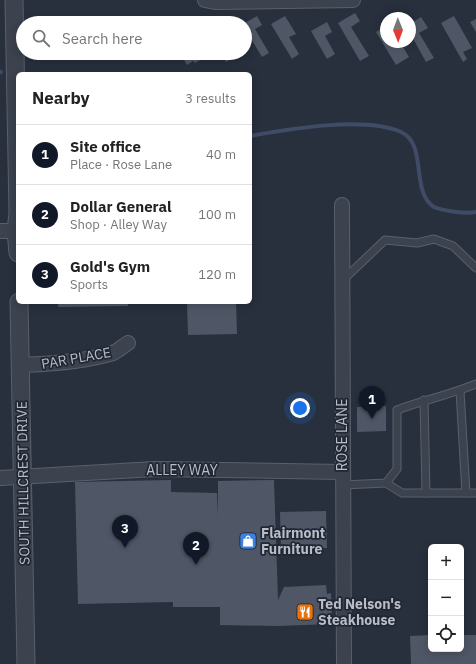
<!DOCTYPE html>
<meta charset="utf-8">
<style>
body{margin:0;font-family:"IBM Plex Sans",sans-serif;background:#f2f2f2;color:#222}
.controls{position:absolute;right:12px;bottom:12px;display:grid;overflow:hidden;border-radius:6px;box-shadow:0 2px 10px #0003}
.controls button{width:36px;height:36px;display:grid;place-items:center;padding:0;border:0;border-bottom:1px solid #e0e0e0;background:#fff;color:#222;font:20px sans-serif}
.compass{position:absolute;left:380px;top:12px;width:36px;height:36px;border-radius:50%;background:#fff;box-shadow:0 2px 10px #0003;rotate:179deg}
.you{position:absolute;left:300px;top:408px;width:14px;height:14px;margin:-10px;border:3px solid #fff;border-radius:50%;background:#1a73e8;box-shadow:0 0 0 6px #1a73e833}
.badge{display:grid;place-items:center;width:26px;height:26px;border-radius:50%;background:#111827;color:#fff;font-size:13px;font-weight:700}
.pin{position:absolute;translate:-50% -33px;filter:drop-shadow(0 1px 2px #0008)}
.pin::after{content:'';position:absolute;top:21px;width:14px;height:12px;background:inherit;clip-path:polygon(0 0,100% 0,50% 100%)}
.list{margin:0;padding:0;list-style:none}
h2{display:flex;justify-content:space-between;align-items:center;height:52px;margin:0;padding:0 16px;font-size:17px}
h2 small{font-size:13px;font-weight:400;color:#767676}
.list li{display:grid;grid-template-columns:26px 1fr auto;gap:12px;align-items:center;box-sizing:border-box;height:60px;padding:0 16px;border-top:1px solid #e0e0e0}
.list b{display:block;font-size:15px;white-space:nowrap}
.list p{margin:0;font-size:13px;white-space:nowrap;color:#767676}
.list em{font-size:13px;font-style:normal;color:#767676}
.icon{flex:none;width:22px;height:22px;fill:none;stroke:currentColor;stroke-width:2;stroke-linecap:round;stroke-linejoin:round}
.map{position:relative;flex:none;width:476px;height:664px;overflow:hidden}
.search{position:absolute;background:#fff;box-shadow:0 2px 10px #0003;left:16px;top:16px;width:236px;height:44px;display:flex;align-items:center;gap:10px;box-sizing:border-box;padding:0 14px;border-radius:22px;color:#767676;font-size:15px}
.panel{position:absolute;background:#fff;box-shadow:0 2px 10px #0003;left:16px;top:72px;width:236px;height:232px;border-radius:6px}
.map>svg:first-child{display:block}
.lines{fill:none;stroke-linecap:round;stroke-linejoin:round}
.stream{stroke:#404c65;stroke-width:4}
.building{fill:#4f5766}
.service-casing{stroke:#5a606b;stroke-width:9}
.minor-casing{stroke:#5a606b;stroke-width:16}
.tertiary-casing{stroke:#5a606b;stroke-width:19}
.service{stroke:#3c424e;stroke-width:7}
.minor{stroke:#3c424e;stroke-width:14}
.tertiary{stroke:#3c424e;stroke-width:17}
.labels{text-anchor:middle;stroke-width:3.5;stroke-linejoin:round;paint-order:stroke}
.street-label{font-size:14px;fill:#b8bdc8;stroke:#212733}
.poi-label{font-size:14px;font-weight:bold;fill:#b8bdc8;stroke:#212733;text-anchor:start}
</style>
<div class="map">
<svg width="476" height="664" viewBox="0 0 476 664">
<rect width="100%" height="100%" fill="#28303e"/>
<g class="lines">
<!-- stream -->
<g class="stream">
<polyline points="0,72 1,72"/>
<path d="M250 136C289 129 364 116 401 132 428 144 410 192 434 207 438 209 445 210 449 211 458 212 467 214 476 212"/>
</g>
</g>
<!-- building -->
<g class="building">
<polygon points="355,13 360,21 351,27 369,56 360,61 338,23"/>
<polygon points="257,16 262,25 255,29 269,53 262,57 245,29 245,23"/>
<polygon points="285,16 296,34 289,37 299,54 292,59 271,24"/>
<polygon points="454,16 472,48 463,52 467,59 463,62 441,23"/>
<polygon points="421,17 428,28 419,33 434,58 426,62 410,33 410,24"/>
<polygon points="476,19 476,32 470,22"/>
<polygon points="327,22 332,32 325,36 335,54 327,59 311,31"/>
<polygon points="386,26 386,42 400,42 409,57 396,65 376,32"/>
<polygon points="180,53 198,53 202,59 195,63 193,61 187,65"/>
<polygon points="221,53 232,53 235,57 226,62"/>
<polygon points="58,302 128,302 128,306 58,307"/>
<polygon points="187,302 236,302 237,334 188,335"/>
<polygon points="386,406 386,431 357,432 357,407"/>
<polygon points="171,480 171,492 217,493 218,516 218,481 274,480 278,600 284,587 326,585 327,594 331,593 332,624 277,626 220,625 220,607 173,607 173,602 78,604 75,482"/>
<polygon points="326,511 327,548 281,549 280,512"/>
<polygon points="431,635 431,649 461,649 461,635 476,635 476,664 411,664 410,636"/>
</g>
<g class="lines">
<defs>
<g id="service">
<polyline points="343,280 385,240 417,243 434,239 453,246 476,268"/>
<polyline points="460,391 466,493"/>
<polyline points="424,400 426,493"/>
<polyline points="386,483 402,493 476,493"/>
<path d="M343 485 386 483 397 469V410C423 400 450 395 476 384"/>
</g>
<g id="minor">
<polyline points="205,0 215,2 353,0"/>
<polyline points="342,205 344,664"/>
<polyline points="0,231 16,231"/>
<path d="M21 365C50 364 84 362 113 353 118 351 123 346 128 343"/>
<polyline points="0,478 155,469 342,472"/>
</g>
<g id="tertiary">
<polyline points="14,0 18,213 16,231 18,253"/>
<polyline points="19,302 26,664"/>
</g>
</defs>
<!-- service casing -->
<use href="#service" class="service-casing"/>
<!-- minor casing -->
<use href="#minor" class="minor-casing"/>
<!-- tertiary casing -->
<use href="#tertiary" class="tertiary-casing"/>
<!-- service -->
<use href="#service" class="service"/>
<!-- minor -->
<use href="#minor" class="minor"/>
<!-- tertiary -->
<use href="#tertiary" class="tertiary"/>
</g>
<!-- icons -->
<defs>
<symbol id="shop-square" viewBox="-11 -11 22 22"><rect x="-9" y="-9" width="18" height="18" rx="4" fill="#3f7fe0" stroke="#212733"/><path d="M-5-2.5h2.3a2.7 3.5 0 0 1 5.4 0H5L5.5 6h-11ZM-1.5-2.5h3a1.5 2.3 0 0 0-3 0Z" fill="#fff"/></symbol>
<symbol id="restaurant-square" viewBox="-11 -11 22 22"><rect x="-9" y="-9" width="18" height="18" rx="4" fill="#e8710a" stroke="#212733"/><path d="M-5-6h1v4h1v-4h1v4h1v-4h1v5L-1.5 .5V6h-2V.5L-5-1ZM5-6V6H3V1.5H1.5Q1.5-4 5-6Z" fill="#fff"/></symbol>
</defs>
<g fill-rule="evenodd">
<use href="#shop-square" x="238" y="531" width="20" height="20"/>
<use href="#restaurant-square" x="295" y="602" width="20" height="20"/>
</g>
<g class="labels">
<!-- street labels -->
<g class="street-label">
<text transform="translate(76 358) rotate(-10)" y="5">PAR PLACE</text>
<text transform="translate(342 435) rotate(-90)" y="5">ROSE LANE</text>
<text x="182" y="475">ALLEY WAY</text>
<text transform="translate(23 483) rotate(-91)" y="5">SOUTH HILLCREST DRIVE</text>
</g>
<!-- poi labels -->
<g class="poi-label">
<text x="261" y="538">Flairmont<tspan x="261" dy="16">Furniture</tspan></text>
<text x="318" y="609">Ted Nelson's<tspan x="318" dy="16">Steakhouse</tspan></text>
</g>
</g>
</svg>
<div class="controls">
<button>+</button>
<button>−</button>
<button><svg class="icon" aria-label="locate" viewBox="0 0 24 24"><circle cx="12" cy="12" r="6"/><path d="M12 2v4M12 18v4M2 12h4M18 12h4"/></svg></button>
</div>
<svg class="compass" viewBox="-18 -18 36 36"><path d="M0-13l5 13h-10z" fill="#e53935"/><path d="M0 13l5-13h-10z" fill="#767676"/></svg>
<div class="you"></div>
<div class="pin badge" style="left:372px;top:419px">1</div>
<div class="pin badge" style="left:196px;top:565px">2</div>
<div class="pin badge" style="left:125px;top:548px">3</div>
<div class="search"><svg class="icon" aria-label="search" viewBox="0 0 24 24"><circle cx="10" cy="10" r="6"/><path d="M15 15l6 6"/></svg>Search here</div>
<section class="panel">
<h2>Nearby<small>3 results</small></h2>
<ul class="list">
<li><span class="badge">1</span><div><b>Site office</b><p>Place · Rose Lane</p></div><em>40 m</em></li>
<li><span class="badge">2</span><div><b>Dollar General</b><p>Shop · Alley Way</p></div><em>100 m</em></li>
<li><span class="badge">3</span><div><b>Gold's Gym</b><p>Sports</p></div><em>120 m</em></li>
</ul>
</section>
</div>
